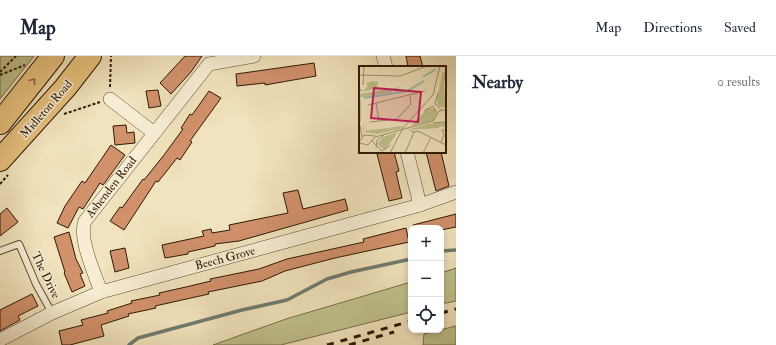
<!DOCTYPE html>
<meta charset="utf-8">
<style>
body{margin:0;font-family:"IM FELL Double Pica",serif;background:#f2f2f3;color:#1f2937}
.controls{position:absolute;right:12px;bottom:12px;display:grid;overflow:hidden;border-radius:8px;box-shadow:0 2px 6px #0003}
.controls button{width:36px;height:36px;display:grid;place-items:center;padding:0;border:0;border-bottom:1px solid #e0e1e3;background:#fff;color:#1f2937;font:20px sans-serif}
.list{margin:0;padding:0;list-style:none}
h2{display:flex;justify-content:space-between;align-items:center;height:52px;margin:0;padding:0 16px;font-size:17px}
h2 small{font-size:13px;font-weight:400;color:#747a83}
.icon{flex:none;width:22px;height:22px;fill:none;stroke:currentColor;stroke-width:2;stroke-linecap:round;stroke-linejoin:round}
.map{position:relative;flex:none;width:456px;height:289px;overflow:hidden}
header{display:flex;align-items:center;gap:24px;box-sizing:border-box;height:56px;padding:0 20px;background:#fff;border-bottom:1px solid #e0e1e3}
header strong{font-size:19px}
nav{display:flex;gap:22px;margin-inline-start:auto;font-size:14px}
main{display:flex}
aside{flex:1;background:#fff}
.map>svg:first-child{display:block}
.green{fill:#c0c28d;stroke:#766e49}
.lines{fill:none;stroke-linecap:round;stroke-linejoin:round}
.stream{stroke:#6f7b6f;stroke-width:3.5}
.building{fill:#d1916b;stroke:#2d1905}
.lane-casing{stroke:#5e4c33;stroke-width:8}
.street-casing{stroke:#5e4c33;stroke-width:14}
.highway-casing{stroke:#2d1905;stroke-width:24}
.path{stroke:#2d1905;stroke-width:2;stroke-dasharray:3 2;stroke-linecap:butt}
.lane{stroke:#f6edd4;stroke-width:6}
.street{stroke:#f6edd4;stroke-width:13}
.highway{stroke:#e8c27e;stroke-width:22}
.rail{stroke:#2d1905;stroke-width:3;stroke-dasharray:7 7;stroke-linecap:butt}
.oneway{stroke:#8a6e42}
.labels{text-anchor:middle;stroke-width:3;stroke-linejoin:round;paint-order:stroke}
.street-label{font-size:12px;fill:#2d1905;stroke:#f6edd4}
.inset-river{fill:none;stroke:#9bbdb6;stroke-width:2}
.inset-road{fill:none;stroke:#a39273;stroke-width:1}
.view{fill:#c2185b;fill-opacity:0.15;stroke:#c2185b;stroke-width:2}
.inset-edge{fill:none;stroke:#2d1905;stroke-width:2}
</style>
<header>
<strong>Map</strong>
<nav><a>Map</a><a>Directions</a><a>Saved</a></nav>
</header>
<main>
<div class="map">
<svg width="456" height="289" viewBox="0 0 456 289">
<rect width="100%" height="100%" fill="#f1e3bd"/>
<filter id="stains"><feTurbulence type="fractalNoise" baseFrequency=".005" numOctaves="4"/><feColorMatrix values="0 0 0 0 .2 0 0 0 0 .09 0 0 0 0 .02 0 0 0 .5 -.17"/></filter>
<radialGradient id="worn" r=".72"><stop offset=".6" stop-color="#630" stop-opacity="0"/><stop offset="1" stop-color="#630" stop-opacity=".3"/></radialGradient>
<!-- green -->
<g class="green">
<polygon points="0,0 34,0 0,43"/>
<polygon points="456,212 456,245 441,248 441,217"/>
<polygon points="411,226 411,256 281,289 213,289 286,263"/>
<polygon points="456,270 456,289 423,289 424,278"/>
</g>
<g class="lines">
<!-- stream -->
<g class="stream">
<polyline points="441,195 456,194"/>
<polyline points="129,289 138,282 242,254 287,244 327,223 351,216 411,203"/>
</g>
</g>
<!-- building -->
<g class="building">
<polygon points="185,0 202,0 191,16 171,38 160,27"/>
<polygon points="406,0 420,0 423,11 408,11"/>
<polygon points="314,7 316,20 265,29 265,27 237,30 236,18"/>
<polygon points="158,34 161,50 149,52 146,35"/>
<polygon points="209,35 221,42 190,85 192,86 180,104 177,102 158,126 156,125 124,174 110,165 120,151 122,152 143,123 144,124 164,99 183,73 181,72 190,58 192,59"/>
<polygon points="126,69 127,77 134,76 135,87 115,89 113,70"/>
<polygon points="111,89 125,99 103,129 100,127 83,153 79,151 68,172 57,167 65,150 82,125 85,127"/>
<polygon points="386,96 394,96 399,115 396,116 402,142 389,145 377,98"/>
<polygon points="426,96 441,96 449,130 436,135"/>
<polygon points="298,134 303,153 345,143 348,154 239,185 215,188 215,190 188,196 188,198 165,202 162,189 204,180 202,175 211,173 212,177 230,174 229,169 288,157 283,137"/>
<polygon points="7,152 18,166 0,180 0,158"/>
<polygon points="456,158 456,171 441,174 441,172 413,172 413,169"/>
<polygon points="406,172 409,186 335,202 285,215 262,225 208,236 209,238 155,250 156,252 128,258 129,260 101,269 104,280 70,289 62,289 59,275 83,269 81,264 108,257 107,255 132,247 131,245 160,239 159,237 186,231 211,225 210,223 259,213 287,203 364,186 363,183"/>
<polygon points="69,176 76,203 83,217 80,218 85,230 72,236 64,217 65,216 54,181"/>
<polygon points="125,192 129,212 115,216 110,195"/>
<polygon points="32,238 38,250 18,260 20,264 0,275 0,254"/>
</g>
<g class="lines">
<defs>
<polyline id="lane" points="0,195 19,188 36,228 52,257"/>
<g id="street">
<polyline points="383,0 386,11"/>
<polyline points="110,43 154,77"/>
<polyline points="407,96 420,149"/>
<path d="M101 236C95 218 78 182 85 165L209 8 254 0"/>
<polyline points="0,284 52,257 101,236 420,149 456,136"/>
</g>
<g id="highway">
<polyline points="0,67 53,0"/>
<polyline points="0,104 65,32 90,0"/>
</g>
</defs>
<!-- lane casing -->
<use href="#lane" class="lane-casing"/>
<!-- street casing -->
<use href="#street" class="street-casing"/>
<!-- highway casing -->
<use href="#highway" class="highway-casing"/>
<!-- path -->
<g class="path">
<polyline points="0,16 16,0"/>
<polyline points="0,19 25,9"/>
<polyline points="110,31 111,0"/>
<polyline points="64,58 100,46"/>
<polyline points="0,128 8,119"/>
</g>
<!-- lane -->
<use href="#lane" class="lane"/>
<!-- street -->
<use href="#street" class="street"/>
<!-- highway -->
<use href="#highway" class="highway"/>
<!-- rail -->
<g class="rail">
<polyline points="441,257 456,253"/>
<polyline points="327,289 411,265"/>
<polyline points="349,289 394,276"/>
</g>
</g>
<!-- one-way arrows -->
<defs><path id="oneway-chevron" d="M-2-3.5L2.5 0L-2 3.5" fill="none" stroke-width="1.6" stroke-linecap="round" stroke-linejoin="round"/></defs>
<use class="oneway" href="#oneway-chevron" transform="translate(33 25) rotate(-52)"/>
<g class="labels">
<!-- street labels -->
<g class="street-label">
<text transform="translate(46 53) rotate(-49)" y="4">Midleton Road</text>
<text transform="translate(111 131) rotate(-52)" y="4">Ashenden Road</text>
<text transform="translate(225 202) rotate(-15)" y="4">Beech Grove</text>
<text transform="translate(46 219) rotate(64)" y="4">The Drive</text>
</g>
</g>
<!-- overview -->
<g transform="translate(359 10)">
<rect width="87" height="87" fill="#f1e3bd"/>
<path d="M84 6H87L85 18 87 42 79 40 78 32ZM13 15 19 16 18 23 0 26V21L4 25 9 20 7 17ZM42 21 32 26 0 32V28ZM69 42 77 43 76 54 52 60ZM4 57 5 65 44 60 41 63 18 68 6 66 4 64ZM87 57V61L81 60 80 62 48 64 68 58ZM39 66 26 84 18 78 24 71Z" fill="#c0c28d"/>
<path class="inset-river" d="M64 11 77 3M5 32 48 25 65 15"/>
<path class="inset-road" d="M0 9 41 10 68 0M4 19 5 0M79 27 76 38 83 44M1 34V56M17 37 20 55M9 39 66 25M65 45 74 40 78 48M11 56 38 53 52 38 51 30M74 57 87 56M1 59 3 71M55 66 59 65 87 79M12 74 23 85 32 79M0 76 5 69 16 70M82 76 85 69 83 64H87M0 77 9 79 16 71 74 55 80 45 87 44M17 82 18 74 25 69M31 87 44 62 74 29 81 0M46 87 55 66 52 65M64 87 72 71"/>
<path class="view" d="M15 22 62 26 59 56 12 52Z"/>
<rect width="87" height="87" class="inset-edge"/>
</g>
<rect width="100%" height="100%" filter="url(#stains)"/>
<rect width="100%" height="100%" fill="url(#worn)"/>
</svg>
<div class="controls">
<button>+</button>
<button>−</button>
<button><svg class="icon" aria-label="locate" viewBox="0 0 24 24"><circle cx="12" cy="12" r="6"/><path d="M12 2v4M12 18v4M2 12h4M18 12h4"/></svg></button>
</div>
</div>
<aside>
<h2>Nearby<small>0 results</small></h2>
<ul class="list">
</ul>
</aside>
</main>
